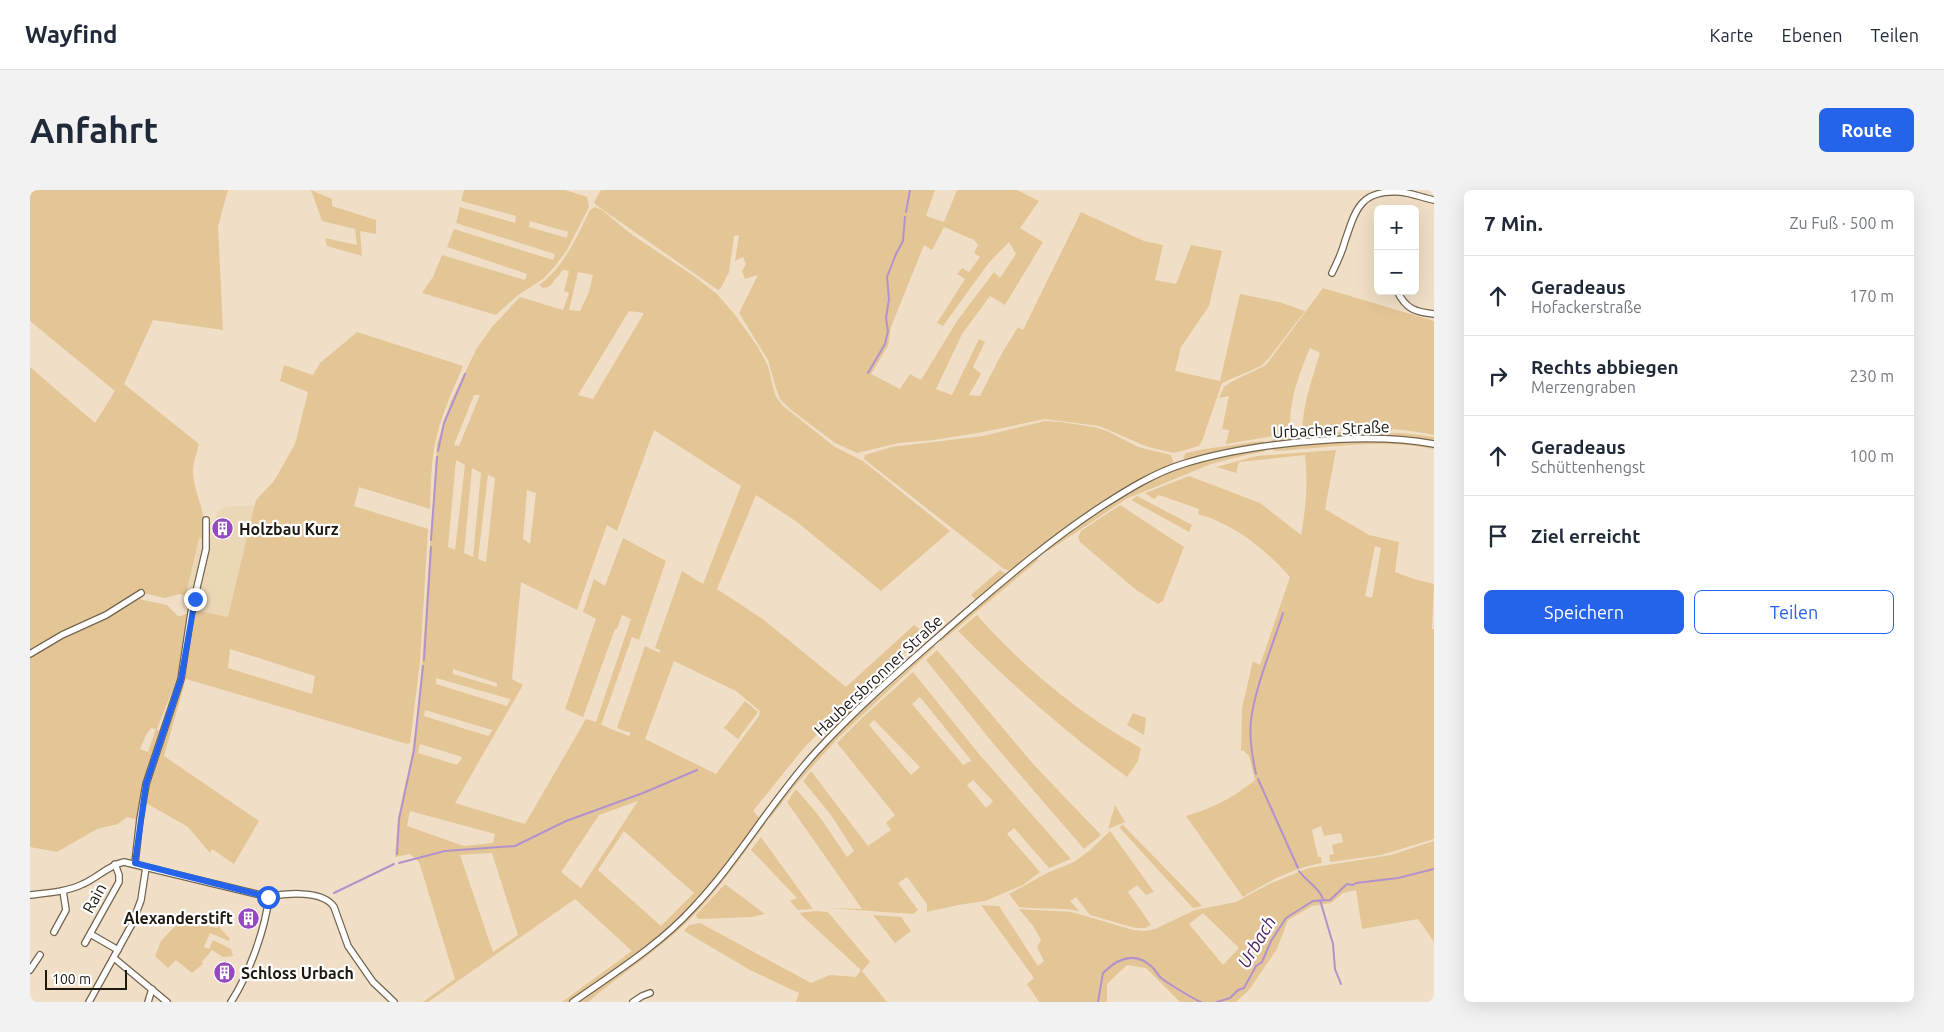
<!DOCTYPE html>
<html lang="de">
<meta charset="utf-8">
<style>
body{margin:0;font-family:Ubuntu,sans-serif;background:#f2f2f3;color:#1f2937}
.controls{position:absolute;right:15px;top:15px;display:grid;overflow:hidden;border-radius:8px;box-shadow:0 5px 20px #0002}
.controls button{width:45px;height:45px;display:grid;place-items:center;padding:0;border:0;border-bottom:1px solid #e0e1e3;background:#fff;color:#1f2937;font:25px sans-serif}
.scale{position:absolute;left:15px;bottom:12px;width:82px;box-sizing:border-box;padding-left:5px;border:2px solid #1e180f;border-top:0;font-size:14px;line-height:18px;white-space:nowrap;color:#1e180f;-webkit-text-stroke:4px #fff;paint-order:stroke}
.stop{position:absolute;width:15px;height:15px;margin:-11px;border:4px solid #2563eb;border-radius:50%;background:#fff}
.stop.end{background:#2563eb;border-color:#fff;box-shadow:0 1px 5px #0008}
.list{margin:0;padding:0;list-style:none}
h2{display:flex;justify-content:space-between;align-items:center;height:65px;margin:0;padding:0 20px;font-size:21px}
h2 small{font-size:16px;font-weight:400;color:#747a83}
.list li{display:grid;grid-template-columns:32px 1fr auto;gap:15px;align-items:center;box-sizing:border-box;height:80px;padding:0 20px;border-top:1px solid #e0e1e3}
.list b{display:block;font-size:19px;white-space:nowrap}
.list p{margin:0;font-size:16px;white-space:nowrap;color:#747a83}
.list em{font-size:16px;font-style:normal;color:#747a83}
.actions{display:flex;gap:10px;padding:15px 20px}
.actions a{flex:1;padding:11px 0;border:1px solid #2563eb;border-radius:8px;text-align:center;font-size:18px;color:#2563eb}
.actions .main{background:#2563eb;color:#fff}
.icon{flex:none;width:28px;height:28px;fill:none;stroke:currentColor;stroke-width:2;stroke-linecap:round;stroke-linejoin:round}
.map{position:relative;flex:none;width:1404px;height:812px;overflow:hidden;border-radius:8px}
header{display:flex;align-items:center;gap:30px;box-sizing:border-box;height:70px;padding:0 25px;background:#fff;border-bottom:1px solid #e0e1e3}
header strong{font-size:24px}
nav{display:flex;gap:28px;margin-inline-start:auto;font-size:18px}
.intro{display:flex;align-items:center;justify-content:space-between;box-sizing:border-box;height:120px;padding:0 30px}
h1{margin:0;font-size:35px}
.button{padding:12px 22px;border-radius:8px;background:#2563eb;color:#fff;font-size:18px;font-weight:700}
main{display:flex;gap:30px;padding:0 30px}
aside{flex:1;background:#fff;border-radius:8px;box-shadow:0 5px 20px #0002}
.map>svg:first-child{display:block}
.built{fill:#ebd6b6}
.green{fill:#e4c596;fill-rule:evenodd}
.lines{fill:none;stroke-linecap:round;stroke-linejoin:round}
.stream{stroke:#b391cb;stroke-width:2}
.minor-casing{stroke:#73644e;stroke-width:8}
.minor{stroke:#fff;stroke-width:5.5}
.route{stroke:#2563eb;stroke-width:6}
.labels{text-anchor:middle;stroke-width:4.5;stroke-linejoin:round;paint-order:stroke}
.street-label{font-size:16px;fill:#1e180f;stroke:#fff}
.poi-label{font-size:16px;font-weight:bold;fill:#1e180f;stroke:#fff;text-anchor:start}
.water-label{font-size:18px;font-style:italic;fill:#4a1e62;stroke:#fff}
</style>
<header>
<strong>Wayfind</strong>
<nav><a>Karte</a><a>Ebenen</a><a>Teilen</a></nav>
</header>
<div class="intro"><h1>Anfahrt</h1><a class="button">Route</a></div>
<main>
<div class="map">
<svg width="1404" height="812" viewBox="0 0 1404 812">
<rect width="100%" height="100%" fill="#f0dfc6"/>
<!-- built -->
<polygon class="built" points="197,316 224,316 225,319 198,427 164,420 167,407 156,404 169,347 180,350 187,322"/>
<!-- green -->
<g class="green">
<path d="M0 0H198L188 36 193 140 123 130 94 194 169 254C167 261 164 270 163 278 162 302 178 322 175 349L169 348 156 404 161 405 160 408 150 404 135 408 108 402 64 429 0 461V177L65 233 85 201 0 131Z"/>
<polygon points="281,0 302,9 302,16 346,30 346,44 330,41 332,66 297,56 295,48 327,55 325,39 292,31"/>
<path d="M434 0H535L557 7 559 17 537 60 525 76 513 89 488 105 466 125 392 103 403 87 412 65 495 90 497 84 417 57 424 39 523 70 525 64 426 33 430 17 485 33 486 26 431 11ZM500 31 538 42 537 48 499 37Z"/>
<path d="M571 0H905L896 26 914 32 927 0H987L1009 11 990 38 1013 52 975 115 960 106 932 144 906 199 922 205 949 149 955 152 943 177 951 184 939 205 950 206 971 165 988 137 993 140 1051 22 1114 51 1133 55 1125 90 1146 94 1161 55 1192 61 1179 116 1151 157 1145 181 1190 191 1210 104 1249 112 1275 121 1238 169 1231 176 1192 193 1172 251 1169 256 1144 263 1118 257 1069 236 1015 229 953 242 904 250 869 253 827 263 805 253 760 219 750 209 746 198 738 170 709 123 728 85 715 89 712 81 716 74 713 67 705 71 709 45 704 46 699 82 691 98 688 100 566 15 564 12ZM914 37 944 50 948 55 944 63 950 67 939 82 932 78 927 84 935 89 907 133 913 136 957 75 979 52 986 64 970 88 964 82 927 131 891 190 880 184 870 199 841 184 858 156 861 137 894 55 902 60Z"/>
<path d="M565 17 572 20 601 44 664 86 687 104 705 125 728 157 738 176 745 205 752 215 805 257 833 271 920 341 851 401 767 332 726 305 687 399 734 430 816 497 884 435 896 444 855 480 859 487 851 495 845 490 835 498 839 505 811 533 803 528 773 559 723 621 730 628C707 660 684 693 656 721 620 756 579 783 539 812H532L602 761 545 709 398 812H393L425 789 389 672 380 664 365 667 368 629 382 564 390 501 407 254 421 211 447 158 462 137 490 107 533 120 539 103 534 101 539 81 533 80 519 97 513 98 509 95C535 76 546 48 560 20ZM548 82 563 85 559 102 550 121 539 120ZM599 121 614 123 563 209 548 205ZM444 205H450L429 256 424 255ZM624 240 711 296 673 394 652 381 625 458 630 460V463L615 456 587 538 601 543 599 546 571 535 602 447 609 450 636 371 593 348 575 396 564 389 553 422 566 429 535 519 553 527 585 439H587L592 425 601 429 566 532 556 529 495 634 425 613 493 495 482 489 491 392 547 420 577 335 587 341ZM426 270 435 275 425 360 418 357ZM442 278 451 283 443 367 434 363ZM458 285 465 288 456 372 448 369ZM497 300 506 303 500 354 493 349ZM644 471 706 501 730 521 729 526 686 584 615 549ZM423 479 467 493V497L423 484ZM406 488 480 509V510L477 516 406 494ZM395 520 462 540V541L458 546 394 526ZM390 554 432 567V568L427 575 388 563ZM608 611 551 698 531 682 569 625ZM380 621 465 644 463 653 434 656 377 636ZM594 641 664 703 631 736 568 680ZM462 663 488 745 463 762 430 665Z"/>
<path d="M1293 98 1404 131V245C1364 236 1313 237 1272 242 1273 214 1282 189 1290 163L1280 158C1269 184 1257 215 1261 243L1196 254 1199 240 1192 239 1199 206 1189 208 1194 197 1201 192 1236 175Z"/>
<path d="M327 142 433 176C423 200 412 223 406 249 401 271 401 295 400 319L329 297 324 316 398 339 390 472 380 553 377 554 156 489 154 485 148 486 127 539 129 541 149 491 108 630 97 627 88 634 67 639 27 662 0 657V468L35 446 80 426 109 409 137 415 148 426H151L164 420 198 427 226 310 244 291 265 254 278 202 250 191 254 175 283 185 290 173ZM200 459 285 486 282 504 198 478ZM121 538 126 539 118 562 110 559 116 545Z"/>
<path d="M1015 231 1031 232 1064 237 1077 241 1108 257 1141 265 1144 274C1132 284 1110 289 1096 297 1055 320 1017 351 981 381L974 379 834 269 835 265 861 257 953 246Z"/>
<path d="M1295 242 1373 243 1404 247V251C1349 242 1297 246 1242 253L1241 251C1252 243 1281 243 1295 242Z"/>
<polygon points="1232,251 1235,252 1235,253 1208,257 1157,270 1153,268 1156,263 1175,259"/>
<path d="M1312 251C1343 251 1374 251 1404 257V259C1351 248 1298 258 1244 261L1243 260 1244 258Z"/>
<path d="M1237 259 1233 262 1220 264 1181 274 1096 309 1018 361 1016 360C1057 328 1101 296 1150 278 1178 268 1207 263 1237 259Z"/>
<path d="M1306 260 1295 319 1339 345 1369 352 1365 382 1384 389 1404 394 1402 439H1404V649L1351 665 1300 672 1299 665 1304 664 1302 655 1313 652 1311 643 1294 646 1291 636 1282 640 1288 667H1291L1292 673C1263 678 1237 692 1213 707L1156 626C1185 617 1201 609 1225 590L1219 566 1213 560 1211 561 1212 518 1223 471 1230 475 1260 387C1235 359 1204 334 1168 324L1169 319 1129 305 1124 309 1115 303 1159 286 1230 313 1271 345C1276 319 1278 292 1275 265L1209 272 1206 283 1186 277 1227 266ZM1345 356 1351 358 1342 408 1335 406Z"/>
<polygon points="1107,306 1162,335 1159,342 1101,310"/>
<polygon points="1090,315 1154,357 1133,411 1128,414 1105,399 1050,352 1048,348 1051,341"/>
<polygon points="1007,367 1009,367 1007,371 912,451 908,451"/>
<polygon points="970,380 975,383 974,386 946,410 941,405"/>
<path d="M947 425C994 478 1050 525 1111 558L1108 571 1097 587C1036 543 981 494 928 441Z"/>
<polygon points="904,455 905,457 809,547 764,597 741,627 738,627 789,564 818,534"/>
<polygon points="907,460 1004,575 1071,645 1054,659 962,552 896,470"/>
<path d="M883 482 949 564 1041 669 1019 678 984 638 977 644 1010 682 993 695 955 711 928 715 897 722V714L877 687 868 693 888 720 883 724 798 718 832 719 757 612 766 599 789 626 817 667 824 661 801 625 773 591 781 581 838 656 861 640 856 633 865 625 807 553 833 527ZM890 507 941 570V571L933 575 882 514ZM844 530 890 577 881 585 839 535ZM943 590 963 611 956 618 937 595Z"/>
<polygon points="155,492 134,566 229,631 204,674 182,659 180,663 158,637 116,613 119,597 148,505"/>
<polygon points="715,511 728,522 708,549 694,538"/>
<polygon points="1103,523 1116,528 1114,545 1097,535"/>
<polygon points="1085,615 1095,632 1078,639"/>
<path d="M735 632V634C712 666 689 699 662 727 631 759 592 783 558 812H550L611 767 686 696Z"/>
<polygon points="1093,635 1172,716 1163,718 1089,637"/>
<path d="M1080 641 1124 702 1116 705 1107 695 1098 702 1121 735 1115 738H1105L1060 725 1046 707 1040 711 1049 721C1029 717 1009 720 989 717L979 704 1017 683 1044 672 1059 661Z"/>
<polygon points="731,647 783,719 768,720 760,711 767,708 721,660"/>
<path d="M1404 651V752L1388 729 1332 739 1326 700 1313 703 1301 713 1282 716 1258 730 1247 759 1219 800 1206 812H1150L1116 778 1097 775 1077 794V812H1009L997 794 1004 788 951 715 969 716 1008 776 1014 771 1007 757 1011 750 1004 737 989 719 1042 722 1103 740 1115 741 1125 739 1165 720 1206 712 1239 694 1279 678 1361 665ZM1173 723 1209 758 1193 775 1159 734Z"/>
<polygon points="695,694 735,724 722,727 669,729 667,728 666,725"/>
<polygon points="785,721 798,722 839,771 840,772 832,781 857,812 766,812 769,803 720,780 654,741 659,735 670,733 781,793 800,785 826,787 831,780 769,723"/>
<polygon points="843,725 871,727 881,741 865,753"/>
<polygon points="189,729 190,738 200,749 199,751 180,743 174,757 179,759 183,750 201,759 203,766 193,767 182,760 172,772 173,774 162,783 146,770 138,778 125,766 131,751 145,736 147,730 187,738"/>
</g>
<g class="lines">
<!-- stream -->
<g class="stream">
<polyline points="876,22 880,0"/>
<polyline points="838,183 855,154 858,141 856,128 859,109 857,87 866,64 873,51 875,27"/>
<polyline points="408,261 414,233 435,184"/>
<polyline points="401,350 407,267"/>
<polyline points="394,470 401,357"/>
<path d="M1226 584C1222 566 1219 548 1221 530 1225 497 1243 455 1253 423"/>
<polyline points="1228,589 1268,678"/>
<polyline points="367,664 369,629 384,560 393,476"/>
<polyline points="369,673 415,661 485,656 536,631 613,603 667,580"/>
<path d="M1269 681C1276 691 1289 697 1293 709"/>
<polyline points="304,703 364,674"/>
<polyline points="1290,710 1303,754 1305,779 1311,794"/>
<path d="M1068 812 1073 783C1087 769 1104 761 1121 776 1125 779 1127 784 1131 788 1136 792 1165 810 1171 812"/>
<polyline points="1187,812 1200,808 1208,800 1214,798 1226,776 1232,772 1241,751 1256,728 1283,711 1300,710 1317,694 1323,695 1326,693 1368,688 1404,679"/>
</g>
<defs>
<g id="minor">
<path d="M1302 83C1307 73 1312 62 1315 51 1326 19 1330 0 1370 2 1382 3 1393 8 1404 10"/>
<path d="M1367 101C1376 119 1385 122 1404 124"/>
<polyline points="0,464 32,445 76,425 111,403"/>
<polyline points="105,673 110,629 116,594 151,489 161,423 176,359 176,330"/>
<path d="M0 705C18 703 36 702 53 694 67 688 79 675 94 672L239 707C256 703 293 700 304 717L318 756 343 792 364 812"/>
<polyline points="24,742 36,720 33,701"/>
<polyline points="61,743 62,745 88,760"/>
<polyline points="55,753 89,692 89,685 85,674"/>
<polyline points="84,768 137,812"/>
<polyline points="0,780 10,765"/>
<polyline points="59,812 102,734 111,710 116,677"/>
<polyline points="118,812 122,799"/>
<path d="M201 812C219 784 235 740 239 707"/>
<path d="M543 812C584 783 628 756 662 719 708 671 741 611 786 562 831 513 882 470 932 426 977 387 1022 349 1072 316 1097 300 1124 283 1153 274 1191 262 1230 256 1270 252 1315 248 1359 246 1404 254"/>
<polyline points="603,812 612,806 620,803"/>
</g>
</defs>
<!-- minor casing -->
<use href="#minor" class="minor-casing"/>
<!-- minor -->
<use href="#minor" class="minor"/>
</g>
<g class="lines">
<!-- route -->
<polyline class="route" points="165,409 151,489 116,594 105,673 238,707"/>
</g>
<!-- icons -->
<defs>
<symbol id="building-disc" viewBox="-11 -11 22 22"><circle r="9.5" fill="#934abd" stroke="#fff"/><path d="M-4-6H4V6H1V3H-1V6H-4ZM-2.5-4.3h1.7v1.8h-1.7ZM.8-4.3h1.7v1.8H.8ZM-2.5-1h1.7V.8h-1.7ZM.8-1h1.7V.8H.8Z" fill="#fff"/></symbol>
</defs>
<g fill-rule="evenodd">
<use href="#building-disc" x="180" y="326" width="25" height="25"/>
<use href="#building-disc" x="206" y="716" width="25" height="25"/>
<use href="#building-disc" x="182" y="770" width="25" height="25"/>
</g>
<g class="labels">
<!-- street labels -->
<g class="street-label">
<text transform="translate(1301 239) rotate(-3)" y="6">Urbacher Straße</text>
<text transform="translate(848 485) rotate(-43)" y="6">Haubersbronner Straße</text>
<text transform="translate(64 708) rotate(-61)" y="6">Rain</text>
</g>
<!-- poi labels -->
<g class="poi-label">
<text x="209" y="345">Holzbau Kurz</text>
<text x="203" y="734" text-anchor="end">Alexanderstift</text>
<text x="211" y="789">Schloss Urbach</text>
</g>
<!-- water labels -->
<g class="water-label">
<text transform="translate(1227 752) rotate(-59)" y="6">Urbach</text>
</g>
</g>
</svg>
<div class="controls">
<button>+</button>
<button>−</button>
</div>
<div class="scale">100 m</div>
<div class="stop" style="left:238px;top:707px"></div>
<div class="stop end" style="left:165px;top:409px"></div>
</div>
<aside>
<h2>7 Min.<small>Zu Fuß · 500 m</small></h2>
<ul class="list">
<li><svg class="icon" aria-label="ahead" viewBox="0 0 24 24"><path d="M12 20V5M6 11l6-6 6 6"/></svg><div><b>Geradeaus</b><p>Hofackerstraße</p></div><em>170 m</em></li>
<li><svg class="icon" aria-label="right" viewBox="0 0 24 24"><path d="M7 20v-9h11M14 6l5 5-5 5"/></svg><div><b>Rechts abbiegen</b><p>Merzengraben</p></div><em>230 m</em></li>
<li><svg class="icon" aria-label="ahead" viewBox="0 0 24 24"><path d="M12 20V5M6 11l6-6 6 6"/></svg><div><b>Geradeaus</b><p>Schüttenhengst</p></div><em>100 m</em></li>
<li><svg class="icon" aria-label="arrive" viewBox="0 0 24 24"><path d="M6 21V4h12l-3 4 3 4H6"/></svg><div><b>Ziel erreicht</b></div></li>
</ul>
<div class="actions"><a class="main">Speichern</a><a>Teilen</a></div>
</aside>
</main>
